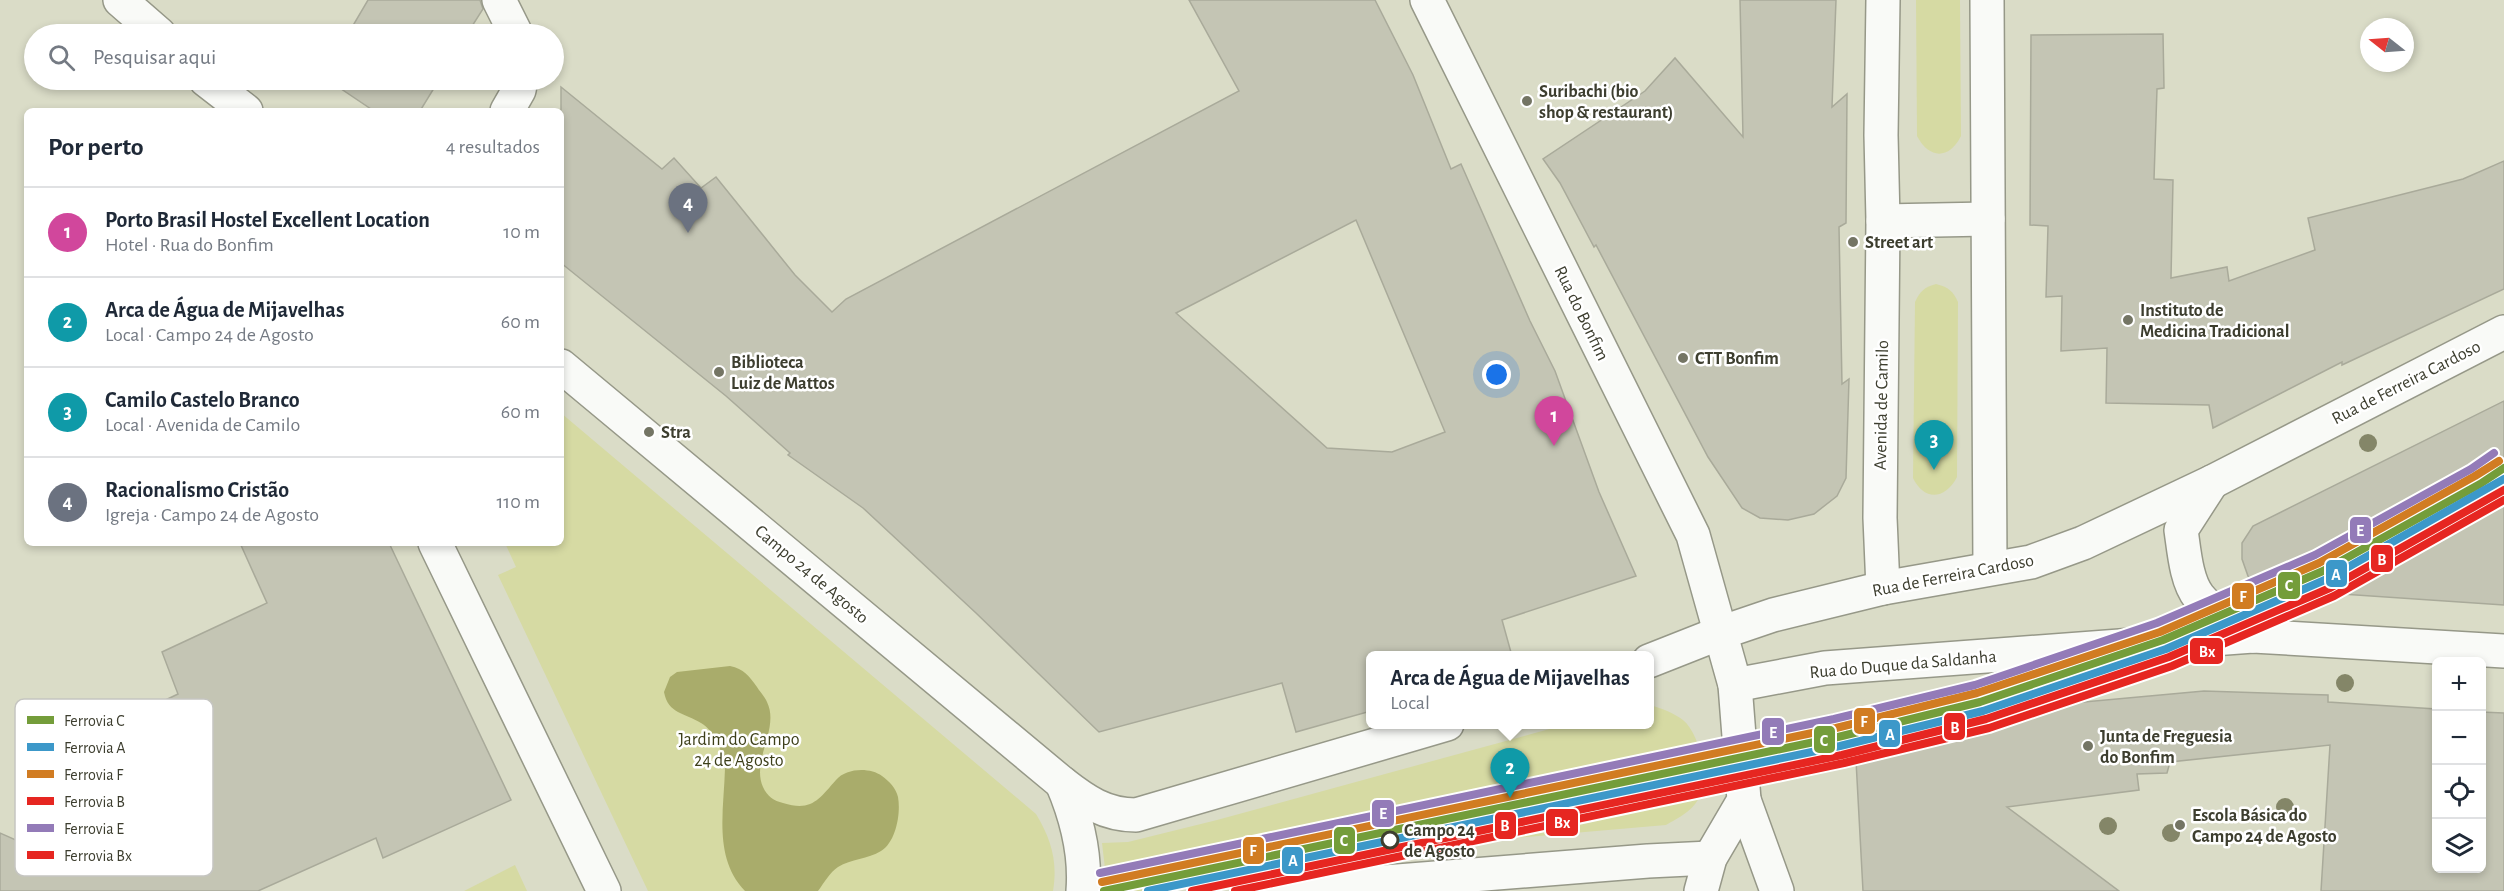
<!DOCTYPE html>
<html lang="pt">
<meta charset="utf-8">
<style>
body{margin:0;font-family:"Alegreya Sans",sans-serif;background:#f6f6f7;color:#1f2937}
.controls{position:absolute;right:18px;bottom:18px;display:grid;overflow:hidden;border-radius:9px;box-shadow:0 3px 9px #0003}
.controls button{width:54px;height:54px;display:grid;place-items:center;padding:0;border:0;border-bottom:2px solid #e0e1e3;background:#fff;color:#1f2937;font:30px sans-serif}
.compass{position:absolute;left:2360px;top:18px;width:54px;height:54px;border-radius:50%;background:#fff;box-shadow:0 3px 9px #0003;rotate:287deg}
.you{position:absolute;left:1497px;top:375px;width:21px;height:21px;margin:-15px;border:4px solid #fff;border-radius:50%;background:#1a73e8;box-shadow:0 0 0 9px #1a73e833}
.badge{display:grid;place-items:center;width:39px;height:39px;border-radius:50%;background:#db2777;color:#fff;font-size:20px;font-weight:700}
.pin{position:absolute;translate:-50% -50px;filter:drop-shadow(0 2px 3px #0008)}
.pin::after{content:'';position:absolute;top:32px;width:21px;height:18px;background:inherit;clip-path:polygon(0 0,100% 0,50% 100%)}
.popup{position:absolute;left:1366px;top:651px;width:288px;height:78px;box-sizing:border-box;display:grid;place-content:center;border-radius:9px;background:#fff;filter:drop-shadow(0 2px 4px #0005);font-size:20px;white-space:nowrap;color:#747a83}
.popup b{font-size:22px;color:#1f2937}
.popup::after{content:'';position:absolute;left:50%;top:100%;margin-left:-12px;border:12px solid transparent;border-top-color:#fff}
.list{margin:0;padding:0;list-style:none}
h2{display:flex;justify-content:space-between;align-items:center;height:78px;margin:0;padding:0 24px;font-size:26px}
h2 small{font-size:20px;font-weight:400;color:#747a83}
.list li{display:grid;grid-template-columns:39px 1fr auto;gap:18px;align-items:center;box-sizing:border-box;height:90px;padding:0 24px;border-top:2px solid #e0e1e3}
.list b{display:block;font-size:22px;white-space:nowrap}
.list p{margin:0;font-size:20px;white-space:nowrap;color:#747a83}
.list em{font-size:20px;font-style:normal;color:#747a83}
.icon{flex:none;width:33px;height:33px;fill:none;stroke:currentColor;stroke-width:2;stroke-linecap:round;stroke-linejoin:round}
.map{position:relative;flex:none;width:2504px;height:891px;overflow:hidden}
.search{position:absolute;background:#fff;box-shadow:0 3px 9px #0003;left:24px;top:24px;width:540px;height:66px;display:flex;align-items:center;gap:15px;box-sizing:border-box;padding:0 21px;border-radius:33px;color:#747a83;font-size:22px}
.panel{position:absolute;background:#fff;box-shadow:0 3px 9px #0003;left:24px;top:108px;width:540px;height:438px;border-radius:9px}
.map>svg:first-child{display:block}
.green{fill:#d6daa3}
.water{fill:#a9ac6b}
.building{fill:#c4c5b4;stroke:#a9aa9a;stroke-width:1.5;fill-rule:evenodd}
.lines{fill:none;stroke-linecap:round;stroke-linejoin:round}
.minor-casing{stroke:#969888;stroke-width:36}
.major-casing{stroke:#969888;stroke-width:36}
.minor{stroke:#f9faf7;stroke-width:33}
.major{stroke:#f9faf7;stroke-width:33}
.rail-1-casing{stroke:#fff;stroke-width:12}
.rail-2-casing{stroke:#fff;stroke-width:12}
.rail-3-casing{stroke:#fff;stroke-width:12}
.rail-4-casing{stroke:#fff;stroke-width:12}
.rail-5-casing{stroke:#fff;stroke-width:12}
.rail-6-casing{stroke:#fff;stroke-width:12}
.rail-1{stroke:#749d3a;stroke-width:8}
.rail-2{stroke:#3c98c9;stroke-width:8}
.rail-3{stroke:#d17c22;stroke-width:8}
.rail-4{stroke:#e62621;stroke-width:8}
.rail-5{stroke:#937bb8;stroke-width:8}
.rail-6{stroke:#e62621;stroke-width:8}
.tree{fill:#848668}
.poi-dot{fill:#747564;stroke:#fff;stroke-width:2}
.stop-dot{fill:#fff;stroke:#3d3e2f;stroke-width:3}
.labels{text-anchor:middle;stroke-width:5;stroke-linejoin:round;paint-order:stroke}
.poi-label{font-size:18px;font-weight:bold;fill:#3d3e2f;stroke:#fff;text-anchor:start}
.street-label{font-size:18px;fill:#3d3e2f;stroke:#fff}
.park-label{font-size:18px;fill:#3d3f1a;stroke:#fff}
.stop-label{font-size:18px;font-weight:bold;fill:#3d3e2f;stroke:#fff;text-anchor:start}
.key{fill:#fff;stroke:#c5c5c1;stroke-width:1.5}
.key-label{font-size:16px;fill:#3d3e2f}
.line-badge{stroke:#fff;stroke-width:2}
.badge-label{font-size:16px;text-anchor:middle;font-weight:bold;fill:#fff}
</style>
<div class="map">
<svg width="2504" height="891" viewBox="0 0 2504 891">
<rect width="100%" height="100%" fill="#dadcc7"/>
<!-- green -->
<g class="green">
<path d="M1916 0H1960L1961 136C1949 160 1929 159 1917 136Z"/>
<path d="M1936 284C1948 287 1953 291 1958 302L1957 477C1945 500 1924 501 1913 478L1915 302C1920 291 1925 287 1936 284Z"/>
<path d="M561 413 1036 814C1051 839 1058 861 1053 891H648L498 575 516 567 505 543H561Z"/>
<path d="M1650 705C1661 708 1674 713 1683 720 1700 734 1708 776 1700 795 1695 810 1678 818 1666 825L1236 862 1193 874 1147 891H1103L1106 877 1102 843 1128 842 1217 820 1564 725 1649 724Z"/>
<polygon points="515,865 527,891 464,891"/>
</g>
<!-- water -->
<path class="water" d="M730 666C744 669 749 676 757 687 760 692 765 697 767 702 780 729 751 760 763 787 767 796 774 801 783 803 812 812 819 799 836 780 846 768 870 767 882 776 889 781 896 788 898 797 901 813 896 842 881 851 868 859 851 859 838 867 830 872 824 883 818 891H745C713 858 724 810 725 768 723 753 715 731 701 723 685 713 668 714 664 692L670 677 677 672Z"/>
<!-- building -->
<g class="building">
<polygon points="368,0 480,0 483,9 467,34 348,34"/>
<path d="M1189 0H1375L1413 75 1451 169 1461 164 1530 321 1555 371 1599 492 1636 576 1502 620 1512 656H1371V711L1296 732 1282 683 1099 732 976 613 863 508 788 455 790 453 726 396 561 263V87L662 169 674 158 701 188 716 177 795 275 832 312 846 299 1239 91ZM1356 220 1445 432 1392 452 1327 448 1176 313Z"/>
<polygon points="1740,0 1836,0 1832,107 1847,94 1846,223 1839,227 1842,384 1849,379 1846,478 1837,496 1814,514 1788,520 1760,518 1742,508 1708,457 1596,245 1594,247 1560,183 1543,159 1645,91 1675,58 1743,137"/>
<polygon points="2163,34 2164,88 2157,89 2154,179 2173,180 2171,278 2227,267 2229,281 2315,250 2308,218 2463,179 2504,161 2504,289 2342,365 2342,362 2213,428 2209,405 2106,403 2107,348 2061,351 2062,296 2046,297 2048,226 2030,225 2031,35"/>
<polygon points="328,80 439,80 420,111 374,111"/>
<polygon points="2504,401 2504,605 2267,589 2256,585 2248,576 2242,559 2242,543 2253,526"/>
<polygon points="240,543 389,543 511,800 383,858 376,838 258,891 0,891 0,833 36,849 86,738 178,694 162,652 267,603"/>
<polygon points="2204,691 2328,695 2328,702 2436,709 2436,868 2481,868 2481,712 2504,713 2504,891 2321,891 2330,745 2170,762 2167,773 2137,774 2139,790 2007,807 2119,891 1863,891 1854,723"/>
</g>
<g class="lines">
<defs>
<g id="minor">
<polyline points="499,0 516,34"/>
<polyline points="1883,0 1881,135 1883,221 1880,518 1883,588"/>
<polyline points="1987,0 1990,568"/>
<polyline points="507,111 519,90 521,80"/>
<polyline points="1883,221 1988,219"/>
<path d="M2212 482 2181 530C2184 550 2186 581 2199 597 2213 614 2235 625 2253 636"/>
<polyline points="1720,633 1773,615 1883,588 2031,562 2083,543 2212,482 2504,332"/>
<polyline points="1735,685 1825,668 2253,636 2504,651"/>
<polyline points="1744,800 1777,891"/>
</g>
<g id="major">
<polyline points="120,0 159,34"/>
<polyline points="1427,0 1693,535 1735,685 1744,800 1710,858 1701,891"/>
<polyline points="206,80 246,111"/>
<path d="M561 366 1062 783C1085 801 1105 815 1136 815L1447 724"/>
<polyline points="435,543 604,891"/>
<polyline points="1649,661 1720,633"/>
<path d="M1062 783C1077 818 1086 853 1083 891"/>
<polyline points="1271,891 1648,861 1710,858"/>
</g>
</defs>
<!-- minor casing -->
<use href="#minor" class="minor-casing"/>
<!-- major casing -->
<use href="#major" class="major-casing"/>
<!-- minor -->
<use href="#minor" class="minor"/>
<!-- major -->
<use href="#major" class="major"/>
<defs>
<polyline id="rail-1" points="1104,891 1838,737 1980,702 2163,640 2323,571 2480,484 2504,468"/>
<polyline id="rail-2" points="1148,891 1840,746 1983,711 2166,649 2327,579 2504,479"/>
<polyline id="rail-3" points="1102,882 1836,728 1977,693 2160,632 2319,563 2475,476 2499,461"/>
<polyline id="rail-4" points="1192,891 1842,755 1986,719 2169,657 2330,588 2504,490"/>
<polyline id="rail-5" points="1100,873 1834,719 1975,685 2157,623 2315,555 2471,469 2494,453"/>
<polyline id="rail-6" points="1235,891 1844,763 1989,728 2172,666 2334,596 2504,500"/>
</defs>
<!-- rail-1 casing -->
<use href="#rail-1" class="rail-1-casing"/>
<!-- rail-2 casing -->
<use href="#rail-2" class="rail-2-casing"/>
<!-- rail-3 casing -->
<use href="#rail-3" class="rail-3-casing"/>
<!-- rail-4 casing -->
<use href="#rail-4" class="rail-4-casing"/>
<!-- rail-5 casing -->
<use href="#rail-5" class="rail-5-casing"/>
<!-- rail-6 casing -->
<use href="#rail-6" class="rail-6-casing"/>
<!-- rail-1 -->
<use href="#rail-1" class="rail-1"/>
<!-- rail-2 -->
<use href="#rail-2" class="rail-2"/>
<!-- rail-3 -->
<use href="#rail-3" class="rail-3"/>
<!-- rail-4 -->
<use href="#rail-4" class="rail-4"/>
<!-- rail-5 -->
<use href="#rail-5" class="rail-5"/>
<!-- rail-6 -->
<use href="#rail-6" class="rail-6"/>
</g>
<!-- trees -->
<g class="tree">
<circle cx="2368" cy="443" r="9"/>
<circle cx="2345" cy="683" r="9"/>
<circle cx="2285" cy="807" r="9"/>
<circle cx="2108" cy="826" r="9"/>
<circle cx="2171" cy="833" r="9"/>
</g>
<!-- markers -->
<g class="poi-dot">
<circle cx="1527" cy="101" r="6"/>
<circle cx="1853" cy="242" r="6"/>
<circle cx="2128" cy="320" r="6"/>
<circle cx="1683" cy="358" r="6"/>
<circle cx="719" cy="372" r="6"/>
<circle cx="649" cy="432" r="6"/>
<circle cx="2088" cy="746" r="6"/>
<circle cx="2180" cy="825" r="6"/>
</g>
<circle class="stop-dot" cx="1390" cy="840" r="8"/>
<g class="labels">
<!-- poi labels -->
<g class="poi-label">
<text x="1539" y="97">Suribachi (bio<tspan x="1539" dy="21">shop &amp; restaurant)</tspan></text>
<text x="1865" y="248">Street art</text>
<text x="2140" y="316">Instituto de<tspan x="2140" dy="21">Medicina Tradicional</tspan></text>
<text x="1695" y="364">CTT Bonfim</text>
<text x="731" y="368">Biblioteca<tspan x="731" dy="21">Luiz de Mattos</tspan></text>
<text x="661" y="438">Stra</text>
<text x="2100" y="742">Junta de Freguesia<tspan x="2100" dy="21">do Bonfim</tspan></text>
<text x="2192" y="821">Escola Básica do<tspan x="2192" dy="21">Campo 24 de Agosto</tspan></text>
</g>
<!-- street labels -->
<g class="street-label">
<text transform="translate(1582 313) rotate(64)" y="6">Rua do Bonfim</text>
<text transform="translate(2406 382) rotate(-27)" y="6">Rua de Ferreira Cardoso</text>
<text transform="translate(1881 405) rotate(-89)" y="6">Avenida de Camilo</text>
<text transform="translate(812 574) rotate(40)" y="6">Campo 24 de Agosto</text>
<text transform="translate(1953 575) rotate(-11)" y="6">Rua de Ferreira Cardoso</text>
<text transform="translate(1903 664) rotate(-5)" y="6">Rua do Duque da Saldanha</text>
</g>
<!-- park labels -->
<g class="park-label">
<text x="739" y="745">Jardim do Campo<tspan x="739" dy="21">24 de Agosto</tspan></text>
</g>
<!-- stop labels -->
<g class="stop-label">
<text x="1404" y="836">Campo 24<tspan x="1404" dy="21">de Agosto</tspan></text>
</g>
</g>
<!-- legend -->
<rect x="15" y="699" width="198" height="177" rx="9" class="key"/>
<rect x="27" y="716" width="27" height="8" fill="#749d3a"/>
<rect x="27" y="743" width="27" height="8" fill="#3c98c9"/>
<rect x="27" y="770" width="27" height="8" fill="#d17c22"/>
<rect x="27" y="797" width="27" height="8" fill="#e62621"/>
<rect x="27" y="824" width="27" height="8" fill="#937bb8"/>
<rect x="27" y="851" width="27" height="8" fill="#e62621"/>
<g class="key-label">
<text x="64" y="726">Ferrovia C</text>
<text x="64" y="753">Ferrovia A</text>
<text x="64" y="780">Ferrovia F</text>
<text x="64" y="807">Ferrovia B</text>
<text x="64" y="834">Ferrovia E</text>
<text x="64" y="861">Ferrovia Bx</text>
</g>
<g class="line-badge">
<rect x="2349" y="516" width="23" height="28" rx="6" fill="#937bb8"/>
<rect x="2370" y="544" width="24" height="29" rx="6" fill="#e62621"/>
<rect x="2325" y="559" width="23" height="29" rx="6" fill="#3c98c9"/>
<rect x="2277" y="571" width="24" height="29" rx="6" fill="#749d3a"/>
<rect x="2231" y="582" width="24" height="28" rx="6" fill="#d17c22"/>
<rect x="2189" y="637" width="35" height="28" rx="6" fill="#e62621"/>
<rect x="1853" y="707" width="23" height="28" rx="6" fill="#d17c22"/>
<rect x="1943" y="712" width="23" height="29" rx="6" fill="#e62621"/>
<rect x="1761" y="717" width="24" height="29" rx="6" fill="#937bb8"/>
<rect x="1878" y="719" width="23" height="29" rx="6" fill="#3c98c9"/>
<rect x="1813" y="725" width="23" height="29" rx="6" fill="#749d3a"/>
<rect x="1371" y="799" width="24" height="29" rx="6" fill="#937bb8"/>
<rect x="1545" y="808" width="34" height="29" rx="6" fill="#e62621"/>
<rect x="1494" y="811" width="23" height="29" rx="6" fill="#e62621"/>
<rect x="1333" y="826" width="23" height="29" rx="6" fill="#749d3a"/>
<rect x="1242" y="836" width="23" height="29" rx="6" fill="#d17c22"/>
<rect x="1281" y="846" width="23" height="29" rx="6" fill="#3c98c9"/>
</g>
<g class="badge-label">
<text x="2360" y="536">E</text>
<text x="2382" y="565">B</text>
<text x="2336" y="580">A</text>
<text x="2289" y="591">C</text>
<text x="2243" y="602">F</text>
<text x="2207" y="657">Bx</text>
<text x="1864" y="727">F</text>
<text x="1955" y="733">B</text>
<text x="1773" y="738">E</text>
<text x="1890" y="740">A</text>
<text x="1824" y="746">C</text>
<text x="1383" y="819">E</text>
<text x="1562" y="828">Bx</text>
<text x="1505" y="831">B</text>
<text x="1344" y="846">C</text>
<text x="1253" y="856">F</text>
<text x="1293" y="866">A</text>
</g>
</svg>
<div class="controls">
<button>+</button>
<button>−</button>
<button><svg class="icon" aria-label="locate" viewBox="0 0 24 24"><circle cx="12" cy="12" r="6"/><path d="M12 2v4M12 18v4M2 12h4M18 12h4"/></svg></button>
<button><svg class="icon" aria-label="layers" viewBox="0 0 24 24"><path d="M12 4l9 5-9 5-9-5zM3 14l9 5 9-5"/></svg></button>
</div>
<svg class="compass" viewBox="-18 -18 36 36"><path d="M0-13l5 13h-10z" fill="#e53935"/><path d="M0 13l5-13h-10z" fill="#747a83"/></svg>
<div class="you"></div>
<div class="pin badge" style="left:1554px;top:446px;background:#d1479c">1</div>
<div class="pin badge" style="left:1510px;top:798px;background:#0f9aa8">2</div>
<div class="popup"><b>Arca de Água de Mijavelhas</b>Local</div>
<div class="pin badge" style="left:1934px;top:470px;background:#0f9aa8">3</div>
<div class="pin badge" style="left:688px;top:233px;background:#6b7280">4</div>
<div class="search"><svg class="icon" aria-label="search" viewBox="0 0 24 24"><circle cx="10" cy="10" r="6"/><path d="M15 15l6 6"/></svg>Pesquisar aqui</div>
<section class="panel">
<h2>Por perto<small>4 resultados</small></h2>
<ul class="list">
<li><span class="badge" style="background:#d1479c">1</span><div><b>Porto Brasil Hostel Excellent Location</b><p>Hotel · Rua do Bonfim</p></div><em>10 m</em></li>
<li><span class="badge" style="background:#0f9aa8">2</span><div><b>Arca de Água de Mijavelhas</b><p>Local · Campo 24 de Agosto</p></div><em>60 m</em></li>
<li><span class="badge" style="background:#0f9aa8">3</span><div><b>Camilo Castelo Branco</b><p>Local · Avenida de Camilo</p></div><em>60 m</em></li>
<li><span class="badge" style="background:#6b7280">4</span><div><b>Racionalismo Cristão</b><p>Igreja · Campo 24 de Agosto</p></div><em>110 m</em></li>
</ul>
</section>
</div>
